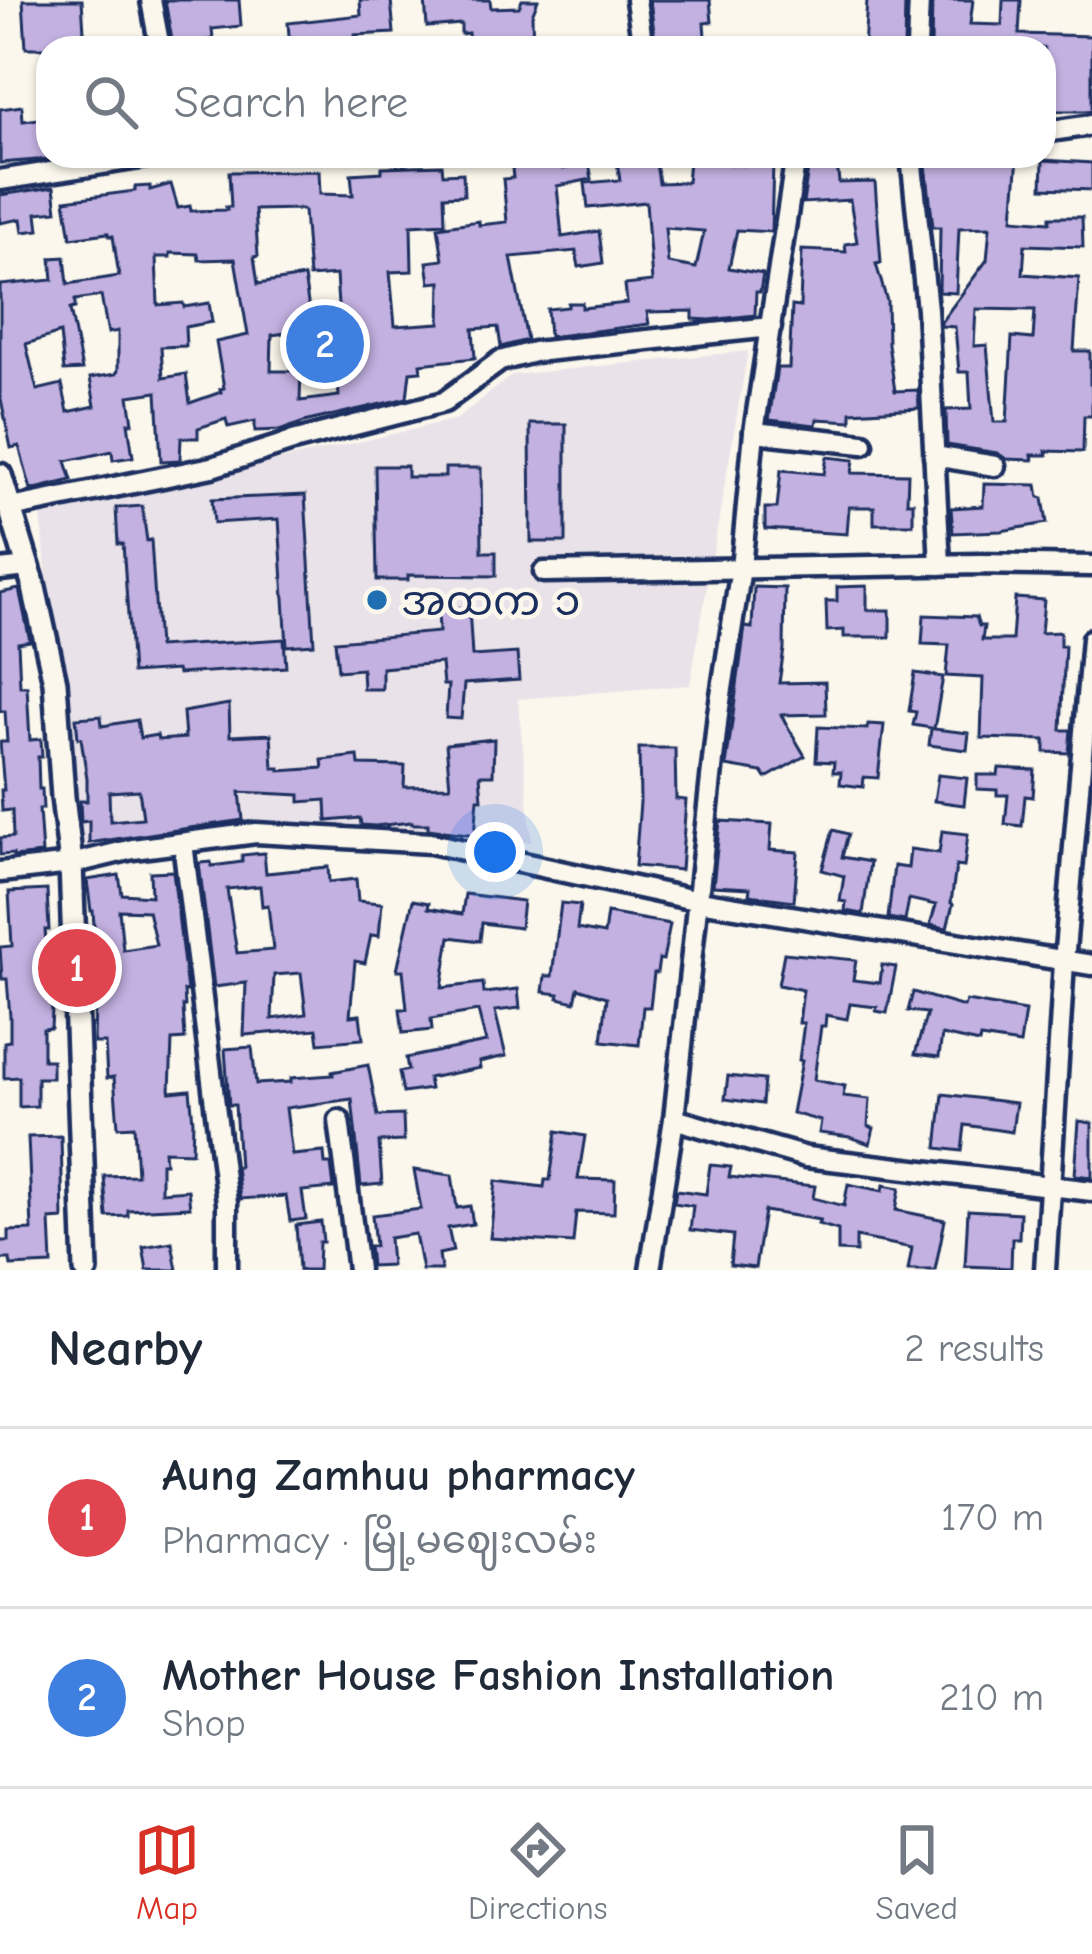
<!DOCTYPE html>
<meta charset="utf-8">
<style>
body{margin:0;font-family:"Comic Neue","Noto Sans Myanmar",sans-serif;background:#f2f2f3;color:#1f2937}
.you{position:absolute;left:495px;top:852px;width:42px;height:42px;margin:-30px;border:9px solid #fff;border-radius:50%;background:#1a73e8;box-shadow:0 0 0 18px #1a73e833}
.badge{display:grid;place-items:center;width:78px;height:78px;border-radius:50%;background:#d93025;color:#fff;font-size:39px;font-weight:700}
.pin{position:absolute;translate:-50% -50%;border:6px solid #fff;box-shadow:0 3px 12px #0006}
.list{margin:0;padding:0;list-style:none}
h2{display:flex;justify-content:space-between;align-items:center;height:156px;margin:0;padding:0 48px;font-size:51px}
h2 small{font-size:39px;font-weight:400;color:#747a83}
.list li{display:grid;grid-template-columns:78px 1fr auto;gap:36px;align-items:center;box-sizing:border-box;height:180px;padding:0 48px;border-top:3px solid #e0e1e3}
.list b{display:block;font-size:45px;white-space:nowrap}
.list p{margin:0;font-size:39px;white-space:nowrap;color:#747a83}
.list em{font-size:39px;font-style:normal;color:#747a83}
.icon{flex:none;width:66px;height:66px;fill:none;stroke:currentColor;stroke-width:2;stroke-linecap:round;stroke-linejoin:round}
.map{position:relative;flex:none;width:1092px;height:1270px;overflow:hidden}
.search{position:absolute;background:#fff;box-shadow:0 3px 9px #0004;left:36px;right:36px;top:36px;height:132px;display:flex;align-items:center;gap:30px;box-sizing:border-box;padding:0 42px;border-radius:36px;color:#747a83;font-size:45px}
.sheet{height:516px;background:#fff}
nav{display:flex;justify-content:space-around;align-items:center;box-sizing:border-box;height:168px;border-top:3px solid #e0e1e3;background:#fff;font-size:33px;color:#747a83}
nav a{display:grid;justify-items:center;gap:6px}
nav .on{color:#d93025}
.map>svg:first-child{display:block}
.built{fill:#eae2e9}
.building{fill:#c3b1e1;stroke:#1b2f5e;stroke-width:3;fill-rule:evenodd}
.lines{fill:none;stroke-linecap:round;stroke-linejoin:round}
.minor-casing{stroke:#1b2f5e;stroke-width:27}
.major-casing{stroke:#1b2f5e;stroke-width:30}
.minor{stroke:#fbf7ec;stroke-width:18}
.major{stroke:#fbf7ec;stroke-width:21}
.poi-dot{fill:#1f6fb2;stroke:#fbf7ec;stroke-width:4.5}
.labels{text-anchor:middle;stroke-width:9;stroke-linejoin:round;paint-order:stroke}
.poi-label{font-size:42px;fill:#1b2f5e;stroke:#fbf7ec;text-anchor:start}
</style>
<div class="map">
<svg width="1092" height="1270" viewBox="0 0 1092 1270">
<rect width="100%" height="100%" fill="#fbf7ec"/>
<filter id="ink" filterUnits="userSpaceOnUse"><feTurbulence type="fractalNoise" baseFrequency=".00833" numOctaves="2"/><feDisplacementMap in="SourceGraphic" scale="24" xChannelSelector="R" yChannelSelector="G"/><feConvolveMatrix kernelMatrix="1 2 1 2 8 2 1 2 1" color-interpolation-filters="sRGB"/></filter>
<g filter="url(#ink)">
<!-- built -->
<polygon class="built" points="748,351 690,685 518,699 532,842 199,841 73,850 41,516 457,419 512,375"/>
<!-- building -->
<g class="building">
<polygon points="23,0 82,0 85,48 26,48"/>
<polygon points="165,0 239,0 241,26 212,29 213,39 173,46"/>
<polygon points="360,0 391,0 394,33 355,35 356,48 290,48 288,23 361,15"/>
<polygon points="425,0 490,0 491,8 519,7 522,0 538,0 532,15 533,48 516,48 516,44 495,45 495,41 469,42 468,33 461,34 461,24 427,27"/>
<polygon points="650,0 710,0 712,22 704,23 705,36 683,38 684,44 656,48"/>
<polygon points="867,0 905,0 904,48 864,48"/>
<polygon points="932,0 973,0 970,24 1002,25 1003,0 1021,0 1019,34 1092,36 1092,111 1045,111 1044,48 931,48"/>
<polygon points="22,106 23,121 48,118 48,159 0,163 0,109"/>
<path d="M616 156H655L659 183 687 182 689 160 744 165V156H763V163L773 164 771 232 737 230 729 268 763 274 760 292H756L755 315 710 320 693 319V311L647 312 649 324 549 337 547 309 568 307V303H582V308L627 303 625 285 652 282 646 202 588 208 585 183 620 180ZM665 228 704 231 696 268 668 263Z"/>
<path d="M925 156H945V159L1018 156 1013 219 1050 222V217H1082L1083 247 1025 245 1023 274 1079 278 1074 351H1090V384H1092V416H1084L1083 452 1046 451 1047 455H1032L1033 460 1006 459 997 453 947 445 946 410 971 409 969 372H959L955 327 941 326V322L987 260 990 227 959 228 956 293 939 292 940 227H933ZM976 309 1035 310 1033 339 1012 337 1007 422H994L987 345 974 346Z"/>
<polygon points="1043,160 1092,163 1092,190 1042,188"/>
<polygon points="837,161 839,183 875,182 881,263 876,264 887,301 888,344 895,391 918,390 919,408 851,412 851,421 817,419 816,425 769,420 777,368 789,368 792,306 800,307 802,250 846,252 845,244 857,242 850,200 803,203 809,162"/>
<path d="M562 162 563 169 589 163 592 179 557 186 562 237 599 231 603 263 579 267 576 251 511 257 527 340 501 347 498 327 473 329 475 358 420 364 421 371 410 372 407 398 304 422 282 430 255 431V421L228 427 226 419 198 428V438H181L180 460 161 461 157 392 129 396 133 423H128L133 457 113 460 112 451 66 461 72 480 31 490 19 446 11 448 0 394V285L53 280 51 258 65 257 68 284 119 276 113 236H109L108 233 71 238 65 200 135 191V187L150 186V190L171 184 178 208 190 206 191 211 227 210 226 207H231L229 172 319 171 320 194 353 195 351 174 382 172V167L442 165 443 174 463 173 464 195 444 196 445 223 411 225 412 271 390 272 395 326 440 323 441 282 430 283 427 262 443 260 438 227 479 221V225L507 222 503 179 513 178 512 168ZM301 209 304 211 309 277 336 275 339 321 316 322 317 347 335 346 339 396 300 401 301 371H271L272 335 312 329 304 277 258 284 254 257 258 256 255 210ZM170 253 198 254 199 260 235 259 248 335 216 342 224 388 220 389 221 392 190 403 186 374 163 378 161 347 186 346 185 327 212 322 209 303 184 307 183 303 158 305 156 257H170ZM101 296 108 333 118 331V370L116 374 90 378 95 406 68 412 62 384 37 390 26 344 60 333 64 371 82 370 70 309 75 308V300Z"/>
<polygon points="54,187 57,211 37,213 39,230 23,232 21,219 0,223 0,195"/>
<polygon points="530,424 566,424 566,542 531,542"/>
<polygon points="827,457 854,460 852,473 908,474 907,502 913,502 913,524 874,524 874,507 849,507 847,534 765,529 765,508 777,508 781,470 824,474"/>
<polygon points="375,466 407,466 407,477 445,477 445,468 481,468 482,552 496,552 496,576 408,575 408,580 377,580"/>
<polygon points="984,484 1037,485 1039,497 1043,498 1047,523 1001,531 953,533 951,508 983,506"/>
<polygon points="305,495 314,644 287,646 279,519 214,523 212,499"/>
<polygon points="142,506 147,541 151,540 158,647 284,639 286,667 178,674 177,670 132,673 123,544 118,544 116,508"/>
<polygon points="867,586 867,610 890,610 890,637 844,637 844,630 827,631 826,601 837,601 837,587"/>
<polygon points="754,587 785,588 784,649 779,683 825,682 826,714 781,715 805,756 766,778 762,772 726,766 745,627 752,628"/>
<polygon points="19,589 30,641 18,643 20,686 27,686 30,740 41,739 42,757 38,757 39,789 42,789 43,809 39,809 42,854 13,857 13,854 0,855 0,838 13,837 12,810 2,811 1,790 4,790 0,742 7,742 5,711 0,711 0,593"/>
<polygon points="1015,598 1044,600 1041,633 1060,632 1060,646 1065,646 1061,730 1071,730 1069,753 1045,752 1045,740 981,738 983,678 946,676 949,645 922,644 924,615 976,617 979,626 984,626 982,640 1012,640"/>
<polygon points="469,607 472,656 517,653 519,680 464,684 461,719 446,718 448,685 443,685 441,663 382,668 382,689 363,689 362,669 338,671 335,641 439,632 438,609"/>
<polygon points="915,673 943,677 934,729 969,733 967,750 929,745 931,728 913,725 916,712 909,711"/>
<path d="M229 704 230 736 271 734 273 768H280V771L323 768 322 760 358 756 359 765 405 766 404 787 450 786 446 744 494 739 493 775H480L482 799H478L475 835 428 829V824H412V822L375 826 361 825 360 818 327 821 326 800 300 802V795L240 792 243 820 89 843V821L81 822 80 801H87V778L81 738H78L76 718 101 716 102 726 137 720 140 738 157 735 158 740 185 738 183 712ZM139 790 143 818 110 821 109 792Z"/>
<polygon points="868,724 884,725 878,778 864,777 863,787 840,784 841,772 833,772 834,762 816,761 818,727 867,729"/>
<polygon points="639,748 675,748 676,799 686,800 681,870 635,866 640,802"/>
<polygon points="999,768 1035,770 1033,797 1025,796 1022,826 1005,824 1008,795 997,795 997,790 977,789 977,775 998,775"/>
<polygon points="938,775 967,778 964,805 934,801"/>
<polygon points="720,821 772,824 770,850 798,852 794,901 749,895 750,888 713,886"/>
<polygon points="833,830 848,834 842,857 870,862 863,914 845,911 846,902 840,901 844,876 822,870"/>
<polygon points="942,831 968,834 964,867 956,866 951,903 953,904 947,928 930,925 936,905 909,899 905,921 888,918 894,866 908,868 910,849 939,853"/>
<path d="M264 853 266 873 328 867 329 882 356 879 358 901 382 903 379 936 371 935 365 963 355 961 350 1016 360 1015 363 1039 319 1043 317 1029 244 1035 246 983 214 987 199 863 211 862 212 866 242 862V855ZM260 886 262 906 268 905 273 950 237 953 227 889ZM301 973 306 1014 272 1019 274 975Z"/>
<path d="M173 871 187 991H184L185 1006H183L185 1039 172 1040 170 1092 190 1090 193 1121 192 1152 164 1151 165 1163H161V1192L188 1190 190 1207 128 1210V1216L107 1217 104 1176 137 1175 134 1126 118 1127 114 1077 107 1078 105 1043H94L96 954 93 911H91L87 880 119 875 122 894 151 896 150 872ZM119 910 148 911 156 945 123 950Z"/>
<polygon points="47,890 49,930 45,930 52,1011 51,1028 43,1029 43,1060 52,1060 52,1078 37,1078 37,1106 19,1107 19,1077 4,1078 4,1042 10,1041 10,1017 7,979 2,979 0,947 12,946 9,892"/>
<polygon points="465,894 523,901 520,928 482,923 480,941 450,937 442,988 483,983 484,993 518,989 520,1008 495,1011 506,1056 479,1062 480,1068 428,1078 430,1089 403,1093 399,1072 408,1070 406,1058 486,1042 478,1011 431,1019 432,1030 403,1033 400,1009 407,1009 403,970 397,970 413,900 429,903 428,908 462,914"/>
<polygon points="561,903 580,905 577,929 604,934 607,913 670,924 663,960 659,959 657,973 654,973 650,1007 643,1007 639,1045 602,1041 607,997 578,988 575,1002 558,998 559,994 543,992 545,976 552,976"/>
<polygon points="784,953 856,960 853,980 880,983 882,965 896,967 887,1013 876,1011 877,1007 850,1004 847,1019 826,1015 825,1026 821,1026 814,1080 845,1086 843,1096 870,1099 868,1126 874,1128 870,1144 850,1137 819,1133 821,1121 792,1113 802,1061 799,1060 804,1023 799,1023 803,990 778,985"/>
<polygon points="913,992 964,1007 966,1001 1025,1011 1020,1044 980,1038 979,1043 942,1035 939,1057 915,1054 927,1013 908,1011"/>
<polygon points="252,1047 256,1084 291,1082 291,1078 333,1075 332,1072 368,1065 378,1116 403,1115 404,1141 379,1142 382,1184 361,1186 352,1099 286,1108 292,1155 324,1152 325,1164 331,1164 334,1188 302,1191 306,1219 290,1221 286,1196 240,1199 236,1167 239,1167 235,1105 229,1105 225,1049"/>
<polygon points="728,1076 764,1080 762,1104 725,1099"/>
<polygon points="943,1094 1016,1103 1012,1132 965,1125 962,1151 937,1148"/>
<polygon points="1079,1121 1092,1123 1092,1177 1075,1175"/>
<polygon points="557,1131 585,1136 578,1179 615,1180 614,1213 576,1212 573,1243 490,1238 496,1181 544,1187 545,1180 550,1180"/>
<polygon points="61,1136 63,1219 50,1220 52,1264 11,1266 10,1259 0,1259 0,1241 9,1241 9,1231 32,1230 28,1137"/>
<polygon points="710,1165 731,1167 729,1177 815,1186 813,1198 844,1206 848,1184 883,1191 884,1185 900,1188 896,1210 945,1220 935,1270 908,1270 912,1248 856,1237 856,1252 838,1251 838,1230 818,1224 820,1220 764,1211 755,1268 730,1265 733,1235 690,1230 693,1206 674,1203 676,1190 706,1194"/>
<polygon points="414,1170 452,1175 457,1208 470,1206 473,1224 448,1228 453,1251 439,1254 441,1270 422,1270 415,1234 389,1238 391,1265 371,1266 369,1246 375,1246 372,1215 421,1209"/>
<polygon points="968,1210 1020,1213 1019,1238 1012,1238 1011,1268 965,1266"/>
<polygon points="321,1222 323,1242 319,1242 318,1270 299,1270 296,1225"/>
<polygon points="172,1242 177,1270 147,1270 143,1247"/>
</g>
<g class="lines">
<defs>
<g id="minor">
<polyline points="151,0 160,48"/>
<polyline points="636,0 643,48"/>
<polyline points="917,48 919,0"/>
<polyline points="1044,132 1092,125"/>
<polyline points="911,156 927,309 940,565"/>
<polyline points="0,180 153,156"/>
<polyline points="754,432 863,444"/>
<polyline points="934,456 995,466"/>
<polyline points="11,508 212,467 293,441 444,402 500,361 534,352 771,327"/>
<polyline points="0,570 28,567"/>
<polyline points="544,572 980,564 1092,566"/>
<polyline points="183,843 227,1203 227,1270"/>
<polyline points="0,872 71,864 133,849 256,833 431,843 699,901 1092,965"/>
<polyline points="674,1119 806,1157 1092,1191"/>
<polyline points="339,1120 358,1270"/>
<polyline points="650,1270 674,1119 718,714 741,568 754,432 796,156"/>
<polyline points="1045,1270 1064,962 1092,639"/>
</g>
<polyline id="major" points="0,475 33,583 55,682 63,797 71,864 86,1270"/>
</defs>
<!-- minor casing -->
<use href="#minor" class="minor-casing"/>
<!-- major casing -->
<use href="#major" class="major-casing"/>
<!-- minor -->
<use href="#minor" class="minor"/>
<!-- major -->
<use href="#major" class="major"/>
</g>
</g>
<!-- markers -->
<circle class="poi-dot" cx="377" cy="600" r="12"/>
<g class="labels">
<!-- poi labels -->
<g class="poi-label">
<text x="401" y="615">အထက ၁</text>
</g>
</g>
</svg>
<div class="you"></div>
<div class="pin badge" style="left:77px;top:968px;background:#e0444e">1</div>
<div class="pin badge" style="left:325px;top:344px;background:#3f7fe0">2</div>
<div class="search"><svg class="icon" aria-label="search" viewBox="0 0 24 24"><circle cx="10" cy="10" r="6"/><path d="M15 15l6 6"/></svg>Search here</div>
</div>
<section class="sheet">
<h2>Nearby<small>2 results</small></h2>
<ul class="list">
<li><span class="badge" style="background:#e0444e">1</span><div><b>Aung Zamhuu pharmacy</b><p>Pharmacy · မြို့မဈေးလမ်း</p></div><em>170 m</em></li>
<li><span class="badge" style="background:#3f7fe0">2</span><div><b>Mother House Fashion Installation</b><p>Shop</p></div><em>210 m</em></li>
</ul>
</section>
<nav>
<a class="on"><svg class="icon" aria-label="map" viewBox="0 0 24 24"><path d="M3 6l6-2 6 2 6-2v14l-6 2-6-2-6 2zM9 4v14M15 6v14"/></svg>Map</a>
<a><svg class="icon" aria-label="directions" viewBox="0 0 24 24"><path d="M12 3l9 9-9 9-9-9zM9 14v-3h6M13 9l2 2-2 2"/></svg>Directions</a>
<a><svg class="icon" aria-label="saved" viewBox="0 0 24 24"><path d="M7 4h10v16l-5-4-5 4z"/></svg>Saved</a>
</nav>
